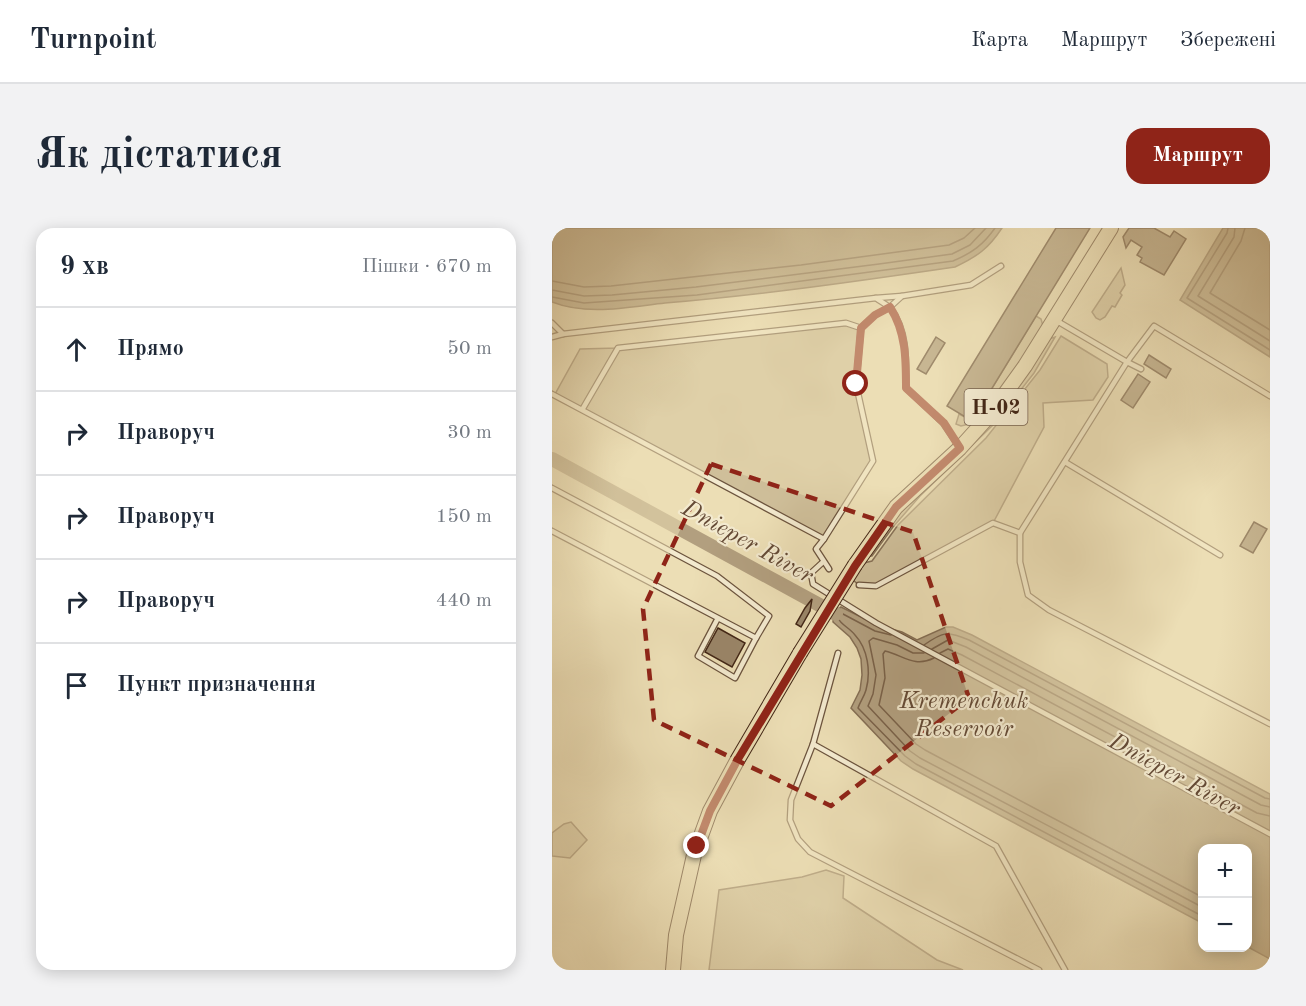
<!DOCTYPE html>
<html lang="uk">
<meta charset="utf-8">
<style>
body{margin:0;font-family:"Old Standard TT",serif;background:#f2f2f3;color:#1f2937}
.controls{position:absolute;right:18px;bottom:18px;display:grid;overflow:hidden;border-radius:12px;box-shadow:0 3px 15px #0003}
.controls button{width:54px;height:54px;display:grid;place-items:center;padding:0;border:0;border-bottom:2px solid #e0e1e3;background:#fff;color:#1f2937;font:30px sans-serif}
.stop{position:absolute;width:18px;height:18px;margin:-14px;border:4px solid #8f2418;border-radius:50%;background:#fff}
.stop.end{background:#8f2418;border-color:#fff;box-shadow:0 2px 6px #0008}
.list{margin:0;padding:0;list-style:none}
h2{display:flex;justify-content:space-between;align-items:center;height:78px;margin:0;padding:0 24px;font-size:26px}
h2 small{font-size:20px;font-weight:400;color:#747a83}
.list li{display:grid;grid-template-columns:39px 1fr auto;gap:18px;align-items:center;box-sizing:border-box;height:84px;padding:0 24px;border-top:2px solid #e0e1e3}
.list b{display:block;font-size:22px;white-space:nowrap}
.list em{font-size:20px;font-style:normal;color:#747a83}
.icon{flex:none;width:33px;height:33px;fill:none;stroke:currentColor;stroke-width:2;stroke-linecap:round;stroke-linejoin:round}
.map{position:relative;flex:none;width:718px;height:742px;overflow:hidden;border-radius:18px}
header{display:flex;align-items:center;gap:36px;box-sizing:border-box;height:84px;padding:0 30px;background:#fff;border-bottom:2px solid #e0e1e3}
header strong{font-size:28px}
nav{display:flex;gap:33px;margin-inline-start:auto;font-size:21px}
.intro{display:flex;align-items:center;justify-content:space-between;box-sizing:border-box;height:144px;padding:0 36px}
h1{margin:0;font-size:42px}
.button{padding:15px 27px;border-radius:18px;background:#8f2418;color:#fff;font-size:21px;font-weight:700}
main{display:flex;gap:36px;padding:0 36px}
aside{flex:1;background:#fff;border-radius:18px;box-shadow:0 3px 15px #0003}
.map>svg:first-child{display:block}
.green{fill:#cfbf9a;stroke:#887258;stroke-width:1.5}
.water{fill:#b29f7f;stroke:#856f55;stroke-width:1.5}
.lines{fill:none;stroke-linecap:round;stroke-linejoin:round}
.shore{stroke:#7a624a;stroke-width:1.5}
.river{stroke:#b29f7f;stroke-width:14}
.building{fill:#9a8669;stroke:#422616;stroke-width:1.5}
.service-casing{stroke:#6c543e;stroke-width:7}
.primary-casing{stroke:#422616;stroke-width:16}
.service{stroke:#f3eacf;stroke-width:4.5}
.primary{stroke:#ecdeb5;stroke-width:14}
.primary-bridge-casing{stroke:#422616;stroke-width:16;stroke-linecap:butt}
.primary-bridge{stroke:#ecdeb5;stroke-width:14}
.route{stroke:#8f2418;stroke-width:8}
.marked{fill:none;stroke:#8f2418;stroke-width:4.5;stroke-dasharray:12 8;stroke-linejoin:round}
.labels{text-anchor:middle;stroke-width:4.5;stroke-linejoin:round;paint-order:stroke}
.shield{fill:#f3eacf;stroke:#77614e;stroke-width:1.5}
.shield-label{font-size:21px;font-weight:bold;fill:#422616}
.water-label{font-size:24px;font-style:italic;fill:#644a36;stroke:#f3eacf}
</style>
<header>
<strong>Turnpoint</strong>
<nav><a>Карта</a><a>Маршрут</a><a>Збережені</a></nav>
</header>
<div class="intro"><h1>Як дістатися</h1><a class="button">Маршрут</a></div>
<main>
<aside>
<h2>9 хв<small>Пішки · 670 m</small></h2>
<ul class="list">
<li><svg class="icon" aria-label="ahead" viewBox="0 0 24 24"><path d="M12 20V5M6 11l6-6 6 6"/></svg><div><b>Прямо</b></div><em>50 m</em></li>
<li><svg class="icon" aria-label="right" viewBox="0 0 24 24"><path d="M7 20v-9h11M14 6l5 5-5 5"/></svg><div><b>Праворуч</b></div><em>30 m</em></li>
<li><svg class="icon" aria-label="right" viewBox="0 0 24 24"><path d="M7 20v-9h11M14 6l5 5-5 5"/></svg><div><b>Праворуч</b></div><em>150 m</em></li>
<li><svg class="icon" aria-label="right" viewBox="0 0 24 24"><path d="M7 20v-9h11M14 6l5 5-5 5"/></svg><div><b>Праворуч</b></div><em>440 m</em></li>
<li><svg class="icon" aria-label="arrive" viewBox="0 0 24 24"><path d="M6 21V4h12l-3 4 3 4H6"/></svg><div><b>Пункт призначення</b></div></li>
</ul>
</aside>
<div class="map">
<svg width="718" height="742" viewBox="0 0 718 742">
<rect width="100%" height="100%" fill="#ecdeb5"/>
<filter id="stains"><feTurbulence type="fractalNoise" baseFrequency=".00333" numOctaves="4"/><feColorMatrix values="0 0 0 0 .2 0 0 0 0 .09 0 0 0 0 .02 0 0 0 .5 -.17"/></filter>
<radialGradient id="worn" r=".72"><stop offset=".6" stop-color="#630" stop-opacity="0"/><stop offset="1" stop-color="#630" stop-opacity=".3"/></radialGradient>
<!-- green -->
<g class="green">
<polygon points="569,40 573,57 568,65 570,67 563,79 560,78 553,89 548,92 544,90 540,84"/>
<polygon points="484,88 489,91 491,98 470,133 425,194 409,198 404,196 407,186 420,193"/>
<polygon points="294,95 309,100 304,156 321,233 272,311 2,168 28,121 66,120"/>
<polygon points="509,108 555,136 556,149 541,172 491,175 492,199 441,295 324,358 307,357 301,352 312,335 320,333 346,297 434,210 488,142"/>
<polygon points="503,109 482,145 442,196 368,268 341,299 320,328 316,328 331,305 497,111"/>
<polygon points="19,594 35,612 18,630 0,628 0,605 12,596"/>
<polygon points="274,642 292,648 291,670 385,732 411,742 157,742 167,662 250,649"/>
</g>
<!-- water -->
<g class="water">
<path d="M0 0H450C436 21 426 28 403 39 307 53 210 67 113 75 77 79 35 88 0 74Z"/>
<polygon points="671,0 718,0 718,129 628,72"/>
<polygon points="289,379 325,397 350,404 365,412 394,399 401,399 420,407 718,566 718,731 696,719 696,620 650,620 650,695 361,541 349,533 299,480 308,462 310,447 309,431 305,420 298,409 281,394 282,385"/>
</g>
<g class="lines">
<!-- shore -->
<g class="shore">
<polyline points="676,0 675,5 635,70 718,122"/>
<polyline points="683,0 682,9 646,68 718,113"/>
<polyline points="693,0 689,13 658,65 718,102"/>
<polyline points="0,53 32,59 59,58 249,37 397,17 412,10 423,0"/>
<polyline points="0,62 32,68 60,67 144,59 327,36 400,26 418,17 434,0"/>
<path d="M0 69 32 75 145 67 401 33C420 25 431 17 443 0"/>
<path d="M339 407 323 403 291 386 286 390C289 397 298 400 303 407 316 421 319 444 314 462 312 469 308 474 306 480L353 528 364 536 650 688"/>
<path d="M372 417C392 403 395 403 417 412L713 570 718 571"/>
<polyline points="380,421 396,412 414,419 709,577 718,579"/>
<polyline points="372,425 361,425 345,417 321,410 317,413 324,447 321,466 316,478 358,523 368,530 650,679"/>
<polyline points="388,425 396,421 410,427 705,585 718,588"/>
<path d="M382 430C362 440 351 427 333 423L331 426 333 450 327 477 364 516 373 522 650 669"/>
</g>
<!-- river -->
<polyline class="river" points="0,231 284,386"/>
</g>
<!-- building -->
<g class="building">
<polygon points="504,0 538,0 420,193 395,178"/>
<polygon points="577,0 602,0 618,9 622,3 634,11 612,47 588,34 590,30 585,27 590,19 579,12 574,20 571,9"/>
<polygon points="384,109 393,115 374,146 365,141"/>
<polygon points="597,127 619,141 614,150 592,136"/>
<polygon points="586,146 598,154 581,180 569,172"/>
<polygon points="702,294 715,301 701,325 688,318"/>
<polygon points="260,371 258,383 249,399 244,396 253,380"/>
<polygon points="166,400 193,415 180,439 153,424"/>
</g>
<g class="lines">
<defs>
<g id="service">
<polyline points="324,70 350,68"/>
<polyline points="505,93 575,134 468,305 468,334 476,367 497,382 718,496"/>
<polyline points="0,95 11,106"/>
<polyline points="309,100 323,87 338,79 350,68 419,57 449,38"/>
<path d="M0 109 11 106 324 70C329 74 336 77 339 81 356 103 354 135 354 160L391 195 406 217"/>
<polyline points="589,141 575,134 602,98 718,168"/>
<polyline points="0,166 30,182 272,311 321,233 304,156 309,100 294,95 66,120 30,182"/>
<polyline points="513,234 668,327"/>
<polyline points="0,260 165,348 217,388 204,410"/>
<polyline points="0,303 204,410 183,450 146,428 166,390"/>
<polyline points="272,311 264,321 277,341"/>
<polyline points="271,334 259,345 261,356 324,395 718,606"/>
<polyline points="307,357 324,358 441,295 468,305"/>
<polyline points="286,425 261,516 239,572 238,592 246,611 258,624 487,742"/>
<polyline points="261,516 444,618 513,742"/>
</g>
<g id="primary">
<polyline points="303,337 344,279 408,220 437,188 473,138 559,0"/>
<polyline points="121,742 124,707 142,627 158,583 186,531 248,425"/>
</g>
</defs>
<!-- service casing -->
<use href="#service" class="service-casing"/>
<!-- primary casing -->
<use href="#primary" class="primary-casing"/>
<!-- service -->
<use href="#service" class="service"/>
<!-- primary -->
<use href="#primary" class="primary"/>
<defs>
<polyline id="primary-bridge" points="248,425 303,337"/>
</defs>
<!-- primary-bridge casing -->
<use href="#primary-bridge" class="primary-bridge-casing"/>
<!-- primary-bridge -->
<use href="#primary-bridge" class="primary-bridge"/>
</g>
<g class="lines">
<!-- route -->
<path class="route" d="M145 618 158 583 186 531 303 338 344 279 408 220 392 195 354 160C354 131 354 104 338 79L323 87 309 100 304 156"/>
</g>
<!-- marked area -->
<path d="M0 0H718V742H0ZM159 236 361 304 417 470 279 578 102 492 91 381Z" fill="#ecdeb5" fill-opacity=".55" fill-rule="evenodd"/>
<path class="marked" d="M159 236 361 304 417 470 279 578 102 492 91 381Z"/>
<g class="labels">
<!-- shield labels -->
<rect class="shield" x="412.5" y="161" width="63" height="36" rx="4.5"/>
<g class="shield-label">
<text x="444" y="186">Н-02</text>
</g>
<!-- water labels -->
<g class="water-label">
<text transform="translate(196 313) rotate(29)" y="8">Dnieper River</text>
<text x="412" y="480">Kremenchuk<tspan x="412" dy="28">Reservoir</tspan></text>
<text transform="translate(623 546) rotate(29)" y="8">Dnieper River</text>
</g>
</g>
<rect width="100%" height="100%" filter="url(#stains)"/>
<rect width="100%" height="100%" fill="url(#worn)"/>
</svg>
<div class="controls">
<button>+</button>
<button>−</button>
</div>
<div class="stop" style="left:304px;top:156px"></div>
<div class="stop end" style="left:145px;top:618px"></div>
</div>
</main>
